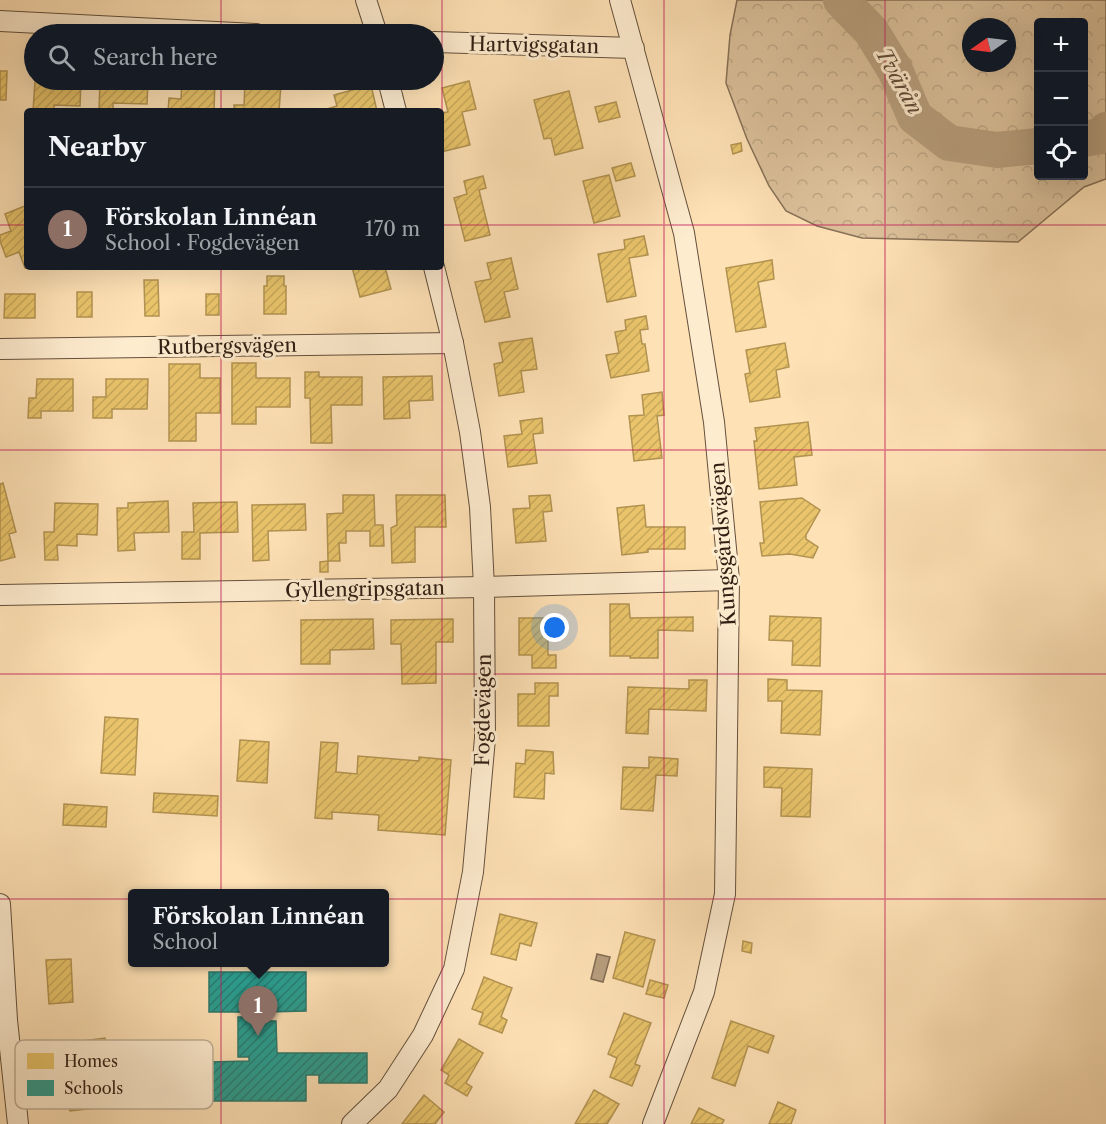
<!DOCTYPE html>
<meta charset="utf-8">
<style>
body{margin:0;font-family:"Libre Caslon Text",serif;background:#20242c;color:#f1f3f6}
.controls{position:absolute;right:18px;top:18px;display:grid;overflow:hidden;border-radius:6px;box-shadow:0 6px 24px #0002}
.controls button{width:54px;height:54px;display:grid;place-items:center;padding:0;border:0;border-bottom:2px solid #363941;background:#171b24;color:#f1f3f6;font:30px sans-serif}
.compass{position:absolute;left:962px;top:18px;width:54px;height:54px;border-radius:50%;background:#171b24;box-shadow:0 6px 24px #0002;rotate:256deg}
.you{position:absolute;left:555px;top:628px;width:21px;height:21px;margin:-15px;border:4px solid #fff;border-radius:50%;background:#1a73e8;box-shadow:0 0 0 9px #1a73e833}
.badge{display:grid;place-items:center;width:39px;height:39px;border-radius:50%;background:#8c9099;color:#fff;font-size:20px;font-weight:700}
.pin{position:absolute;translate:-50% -50px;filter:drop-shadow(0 2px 3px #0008)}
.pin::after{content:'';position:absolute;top:32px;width:21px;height:18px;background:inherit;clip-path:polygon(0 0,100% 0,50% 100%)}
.popup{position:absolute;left:128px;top:889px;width:261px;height:78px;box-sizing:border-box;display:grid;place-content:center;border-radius:6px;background:#171b24;filter:drop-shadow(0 2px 4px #0005);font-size:20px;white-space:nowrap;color:#9ea1a6}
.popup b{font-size:22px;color:#f1f3f6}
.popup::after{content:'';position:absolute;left:50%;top:100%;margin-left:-12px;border:12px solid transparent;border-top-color:#171b24}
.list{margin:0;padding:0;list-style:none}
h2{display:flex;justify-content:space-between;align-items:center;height:78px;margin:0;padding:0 24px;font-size:26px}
h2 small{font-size:20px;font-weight:400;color:#9ea1a6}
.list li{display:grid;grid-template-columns:39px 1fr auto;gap:18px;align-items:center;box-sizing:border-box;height:84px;padding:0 24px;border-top:2px solid #363941}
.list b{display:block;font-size:22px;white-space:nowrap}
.list p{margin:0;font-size:20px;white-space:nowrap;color:#9ea1a6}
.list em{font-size:20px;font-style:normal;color:#9ea1a6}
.icon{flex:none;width:33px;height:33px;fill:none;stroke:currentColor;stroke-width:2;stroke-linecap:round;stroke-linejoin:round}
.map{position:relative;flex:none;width:1106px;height:1124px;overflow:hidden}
.search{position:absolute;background:#171b24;box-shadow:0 6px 24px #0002;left:24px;top:24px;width:420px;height:66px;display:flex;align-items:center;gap:15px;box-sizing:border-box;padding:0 21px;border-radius:33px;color:#9ea1a6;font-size:22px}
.panel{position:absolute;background:#171b24;box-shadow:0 6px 24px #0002;left:24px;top:108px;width:420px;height:162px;border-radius:6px}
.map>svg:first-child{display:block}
.forest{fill:url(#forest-crowns);stroke:#867057;stroke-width:1.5;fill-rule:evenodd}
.water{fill:#b89f7e;stroke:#826c54;stroke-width:1.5}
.homes{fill:url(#homes-hatch);stroke:#b29250;stroke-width:1.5}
.schools{fill:url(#schools-hatch);stroke:#2c776a;stroke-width:1.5}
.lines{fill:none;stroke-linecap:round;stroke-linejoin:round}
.river{stroke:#b89f7e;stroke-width:36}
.street-casing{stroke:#64503c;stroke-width:22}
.street{stroke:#feeccf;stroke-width:20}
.grid{fill:none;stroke:#c2185b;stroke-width:1.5;stroke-opacity:0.55}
.labels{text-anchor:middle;stroke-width:6;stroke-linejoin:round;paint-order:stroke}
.street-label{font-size:20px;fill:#311f14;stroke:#feeccf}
.water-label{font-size:21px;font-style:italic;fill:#604c39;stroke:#feeccf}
.key{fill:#feeccf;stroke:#c0ae97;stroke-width:1.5}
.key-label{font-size:16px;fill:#311f14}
</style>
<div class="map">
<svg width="1106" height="1124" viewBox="0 0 1106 1124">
<defs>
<pattern id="forest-crowns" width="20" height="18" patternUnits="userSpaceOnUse" patternTransform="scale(1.5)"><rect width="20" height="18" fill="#dbc09a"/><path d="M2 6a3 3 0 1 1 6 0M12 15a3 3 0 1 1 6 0" fill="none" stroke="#bca584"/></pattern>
<pattern id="homes-hatch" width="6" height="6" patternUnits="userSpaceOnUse" patternTransform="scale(1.5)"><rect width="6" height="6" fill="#e9c46a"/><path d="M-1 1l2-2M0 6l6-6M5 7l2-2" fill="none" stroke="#c8a85b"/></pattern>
<pattern id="schools-hatch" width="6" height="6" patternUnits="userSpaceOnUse" patternTransform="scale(1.5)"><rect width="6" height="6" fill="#2a9d8f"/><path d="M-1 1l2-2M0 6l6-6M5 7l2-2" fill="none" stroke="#257f74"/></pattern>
</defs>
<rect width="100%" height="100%" fill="#fee1b5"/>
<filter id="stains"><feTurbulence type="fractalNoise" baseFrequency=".00333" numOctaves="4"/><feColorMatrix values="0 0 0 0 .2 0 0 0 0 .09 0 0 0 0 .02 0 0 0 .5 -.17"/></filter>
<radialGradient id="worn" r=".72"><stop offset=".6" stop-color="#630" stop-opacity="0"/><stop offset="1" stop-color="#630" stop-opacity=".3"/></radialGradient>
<!-- forest -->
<path class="forest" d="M737 0H1106V179L1084 187 1018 242 862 238 817 226 786 211 769 186 747 139 726 83 730 35ZM1038 22H1084V176H1038ZM971 27H1007V63H971Z"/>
<!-- water -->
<polygon class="water" points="597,954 610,957 603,982 591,979"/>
<!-- homes -->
<g class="homes">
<polygon points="0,71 7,71 6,100 0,100"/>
<polygon points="48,80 81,80 80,106 54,105 54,111 33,111 35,82 48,82"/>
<polygon points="100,80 148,80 147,104 113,103 113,111 99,111"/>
<polygon points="182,80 215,81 214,110 186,108 186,111 168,111 169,98 181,99"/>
<polygon points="469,81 476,109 462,112 470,145 441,152 441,113 448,112 442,88"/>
<polygon points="245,82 281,84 279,111 234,111 234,105 244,105"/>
<polygon points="371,85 377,111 320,111 337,106 334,95"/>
<polygon points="569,91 583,148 555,155 551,138 544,139 534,100"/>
<polygon points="616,102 620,117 599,122 595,107"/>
<polygon points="741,143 742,151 733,154 731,145"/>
<polygon points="631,163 635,176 616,181 612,168"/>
<polygon points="609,175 620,216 594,223 583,181"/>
<polygon points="483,176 486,188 479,190 490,235 465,241 454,198 467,194 464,181"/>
<polygon points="27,205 27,267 25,268 19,252 6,257 0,241 0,235 11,231 5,214"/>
<polygon points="644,236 648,255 629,258 636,296 607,302 598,254 625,249 624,240"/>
<polygon points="511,258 518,289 504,292 510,317 485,322 475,282 491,279 487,263"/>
<polygon points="772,260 774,279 758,282 766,327 736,332 726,268"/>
<polygon points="352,267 385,267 391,289 360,297"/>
<polygon points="267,276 284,276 284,286 286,286 286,314 264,314 264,286 267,286"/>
<polygon points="144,280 158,280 159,316 145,316"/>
<rect x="77" y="292" width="15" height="25"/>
<polygon points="5,294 35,294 35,318 4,318"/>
<rect x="206" y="294" width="13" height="21"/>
<polygon points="646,316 648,329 640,330 642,344 645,344 649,371 611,378 606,355 619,353 615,332 626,330 625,320"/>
<polygon points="532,338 537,369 521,371 524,392 499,396 494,364 503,362 499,343"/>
<polygon points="785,343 789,367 776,370 780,397 750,402 745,374 750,373 746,350"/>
<polygon points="232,363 256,363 256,378 290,378 290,407 256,407 256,424 232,424"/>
<polygon points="169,364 200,364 200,378 220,378 220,413 196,413 196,441 169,441"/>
<polygon points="305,372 319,372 319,377 362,377 362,405 331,405 332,443 311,443 310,398 305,398"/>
<polygon points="432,376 433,400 409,401 410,418 384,419 383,377"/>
<polygon points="37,379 73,379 73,411 41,411 41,418 28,418 29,398 36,398"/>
<polygon points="106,379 148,379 147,409 112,409 112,418 93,418 93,397 106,397"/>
<polygon points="662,392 664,415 657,416 662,458 634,461 629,416 644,415 642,395"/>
<polygon points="542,418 543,433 533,434 537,463 508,467 504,436 522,434 520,421"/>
<polygon points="808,422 812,455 794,457 797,485 759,489 754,441 757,441 755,428"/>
<polygon points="3,483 16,532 9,534 15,557 0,561 0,484"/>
<polygon points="343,495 374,495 375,525 383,525 384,546 370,546 370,531 346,531 346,543 339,543 340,561 328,561 327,514 343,513"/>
<polygon points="396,495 445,495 446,527 415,527 415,562 392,563 391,528 397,525"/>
<polygon points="550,495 552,511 543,512 546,541 516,543 513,509 530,508 529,496"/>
<polygon points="802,498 820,510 806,535 806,539 818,547 813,558 790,554 762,556 760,543 764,543 760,502"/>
<polygon points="168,501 169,532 134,533 135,550 118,551 117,508 128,508 128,503"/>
<polygon points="237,502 238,532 200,533 200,559 182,559 182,532 194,532 193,503"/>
<polygon points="55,503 98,504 97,535 77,534 77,546 57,545 58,560 45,560 44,532 54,532"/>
<polygon points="305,504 306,530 268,531 269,560 253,561 252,505"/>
<polygon points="644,505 646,527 685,527 685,549 648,549 648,552 622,555 617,508"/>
<polygon points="328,561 328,572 320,572 320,562"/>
<polygon points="610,604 629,604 630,618 693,617 693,631 658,630 658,658 630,658 630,656 610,656"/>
<polygon points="770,616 821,618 820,666 792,665 793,641 769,640"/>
<polygon points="519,618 548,618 548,655 556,655 556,668 532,668 532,655 519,655"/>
<polygon points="373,619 374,649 330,650 330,664 301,664 301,620"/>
<polygon points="453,619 453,642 436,642 436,683 402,684 401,644 391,644 391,620"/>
<polygon points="768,679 787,680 787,690 822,691 820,735 781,733 782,701 768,701"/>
<polygon points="689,680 707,680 706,711 649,709 648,734 626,733 628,687 689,689"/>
<polygon points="535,683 558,683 558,696 549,696 549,726 518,726 518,694 535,694"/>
<polygon points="105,717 138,719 135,775 101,773"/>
<polygon points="240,740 269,742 267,783 237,781"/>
<polygon points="321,742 338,743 336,772 357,774 358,756 419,761 419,757 451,760 445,835 378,830 379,815 332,812 332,819 315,818"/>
<polygon points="526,750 553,752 554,774 545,773 544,799 514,797 516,763 525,764"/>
<polygon points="649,757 678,759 677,776 656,775 653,811 621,809 623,767 649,768"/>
<polygon points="764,767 812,769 810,817 781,816 782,788 764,787"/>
<polygon points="154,793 218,796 217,816 153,812"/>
<polygon points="64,804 107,807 106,827 63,825"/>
<polygon points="500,914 537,923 531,946 520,943 516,960 491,954"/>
<polygon points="625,932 655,940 643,987 613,978"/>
<polygon points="743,941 752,943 751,953 742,951"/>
<polygon points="71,959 73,1002 49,1004 46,960"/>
<polygon points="484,977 512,988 501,1017 507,1020 502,1033 479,1024 483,1013 472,1009"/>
<polygon points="650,980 668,985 664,998 646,994"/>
<polygon points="624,1013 651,1023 635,1064 640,1066 632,1086 610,1077 617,1058 608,1054"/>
<polygon points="731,1021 774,1036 768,1053 748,1046 735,1086 712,1078"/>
<polygon points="105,1038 108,1063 98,1064 104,1107 70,1111 65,1071 71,1070 67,1043"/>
<polygon points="459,1039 483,1053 466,1083 472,1087 467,1096 445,1083 449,1075 441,1070"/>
<polygon points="594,1090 619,1104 607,1124 575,1124"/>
<polygon points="424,1095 444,1112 435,1124 402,1124"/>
<polygon points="778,1102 796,1110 791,1124 769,1124"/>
<polygon points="699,1108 724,1120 722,1124 691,1124"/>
</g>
<!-- schools -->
<polygon class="schools" points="209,972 306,972 306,1011 267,1012 267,1021 276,1021 277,1053 367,1053 367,1083 319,1083 319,1075 306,1075 306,1101 210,1101 209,1062 249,1061 249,1057 238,1057 238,1017 248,1017 248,1012 209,1012"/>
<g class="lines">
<!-- river -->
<g class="river">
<polyline points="841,0 871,31 895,70 915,117 949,143 997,150 1038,146"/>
<polyline points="1084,139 1100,136 1106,130"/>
</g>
<defs>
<g id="street">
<polyline points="366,0 377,34"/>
<polyline points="620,0 684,233 714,422 729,580 725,894 704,992 653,1124"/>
<polyline points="0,21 256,34"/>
<polyline points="434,42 634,48"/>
<polyline points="388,80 396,111"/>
<polyline points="0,349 453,343"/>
<polyline points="0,595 484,587 729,580"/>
<polyline points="0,904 7,1020 18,1124"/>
<polyline points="352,1124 388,1089 423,1035 454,969 473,872 485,738 484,587 480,507 470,432 453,343 434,267"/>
</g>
</defs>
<!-- street casing -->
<use href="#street" class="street-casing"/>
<!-- street -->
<use href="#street" class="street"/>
</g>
<!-- grid -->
<path class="grid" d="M221 0V34M442 0V1124M664 0V1124M885 0V1124M221 80V111M0 225H27M441 225H1106M221 267V1124M0 450H1106M0 674H1106M0 899H1106"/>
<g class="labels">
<!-- street labels -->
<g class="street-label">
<text transform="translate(534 45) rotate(1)" y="7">Hartvigsgatan</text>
<text transform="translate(227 346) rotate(-1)" y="7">Rutbergsvägen</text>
<text transform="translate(723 544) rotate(-94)" y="7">Kungsgårdsvägen</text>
<text transform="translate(365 589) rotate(-1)" y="7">Gyllengripsgatan</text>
<text transform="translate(483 710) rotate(-89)" y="7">Fogdevägen</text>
</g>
<!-- water labels -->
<g class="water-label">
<text transform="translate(899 81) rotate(61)" y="7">Tvärån</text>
</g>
</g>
<!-- legend -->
<rect x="15" y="1040" width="198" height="69" rx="9" class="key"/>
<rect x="27" y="1053" width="27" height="16" fill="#e9c46a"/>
<rect x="27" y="1080" width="27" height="16" fill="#2a9d8f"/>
<g class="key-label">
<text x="64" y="1067">Homes</text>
<text x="64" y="1094">Schools</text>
</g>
<rect width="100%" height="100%" filter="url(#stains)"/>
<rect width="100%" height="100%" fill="url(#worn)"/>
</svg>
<div class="controls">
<button>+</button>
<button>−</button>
<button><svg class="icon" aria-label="locate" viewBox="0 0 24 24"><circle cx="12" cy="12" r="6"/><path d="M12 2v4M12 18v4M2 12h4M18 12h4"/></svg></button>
</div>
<svg class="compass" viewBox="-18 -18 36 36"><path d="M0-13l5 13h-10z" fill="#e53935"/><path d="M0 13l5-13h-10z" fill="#9ea1a6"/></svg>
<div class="you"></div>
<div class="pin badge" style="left:258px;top:1036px;background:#8d6e63">1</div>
<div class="popup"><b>Förskolan Linnéan</b>School</div>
<div class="search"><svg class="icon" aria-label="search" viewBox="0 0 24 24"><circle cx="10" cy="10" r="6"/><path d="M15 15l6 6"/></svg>Search here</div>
<section class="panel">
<h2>Nearby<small></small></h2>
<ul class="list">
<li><span class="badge" style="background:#8d6e63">1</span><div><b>Förskolan Linnéan</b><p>School · Fogdevägen</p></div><em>170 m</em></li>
</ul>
</section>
</div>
